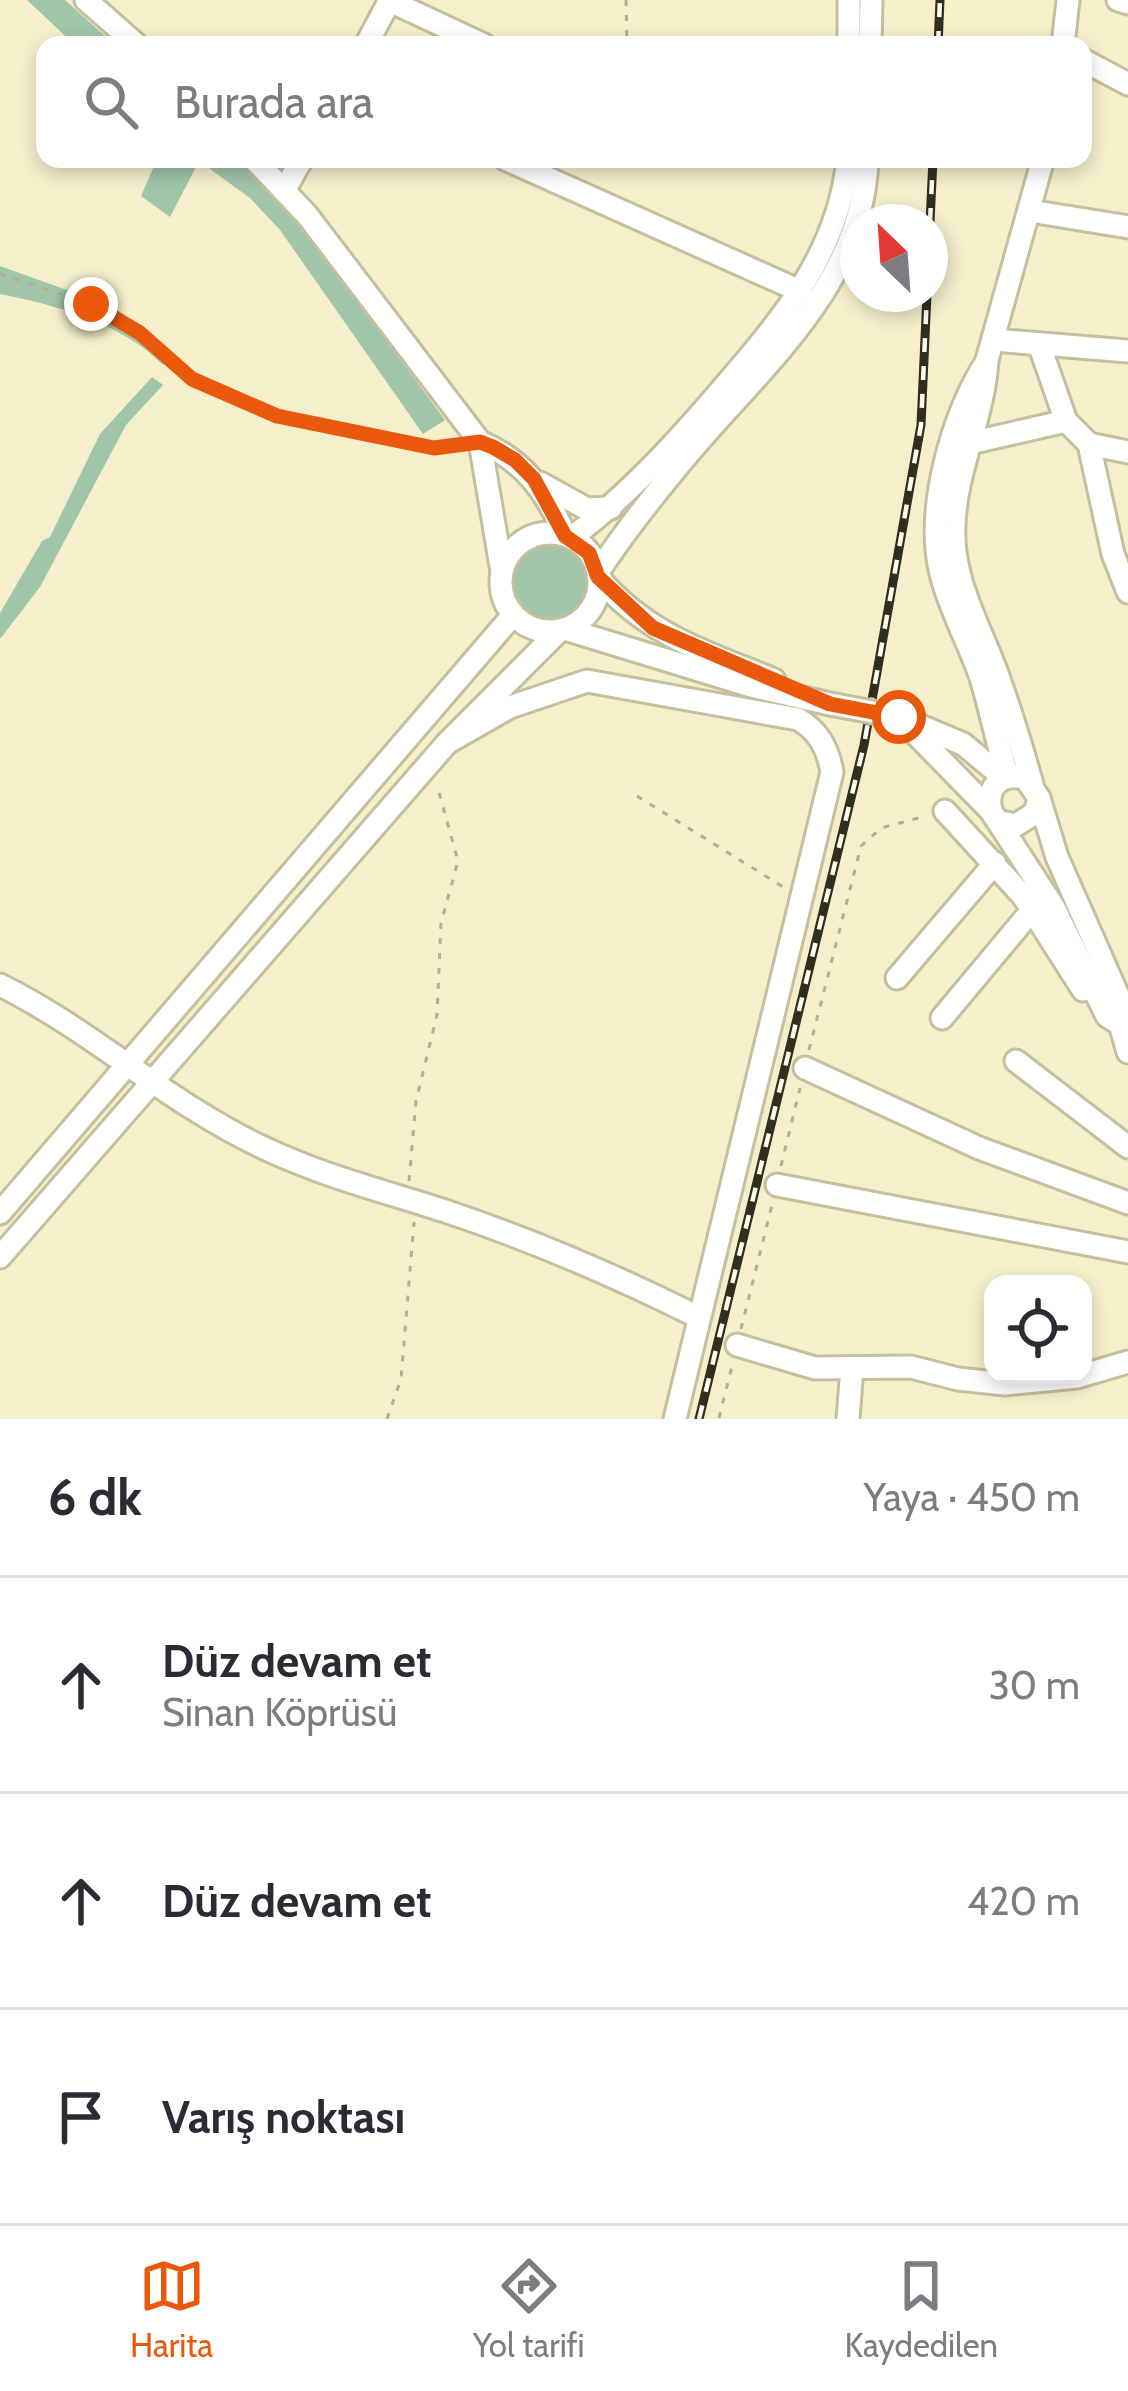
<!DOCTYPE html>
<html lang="tr">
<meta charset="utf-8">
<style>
body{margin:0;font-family:Cabin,sans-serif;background:#f2f2f3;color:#2b2b33}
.controls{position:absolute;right:36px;bottom:36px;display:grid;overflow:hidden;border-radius:24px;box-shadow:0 6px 18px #0003}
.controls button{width:108px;height:108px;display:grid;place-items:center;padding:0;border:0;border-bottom:3px solid #e1e1e2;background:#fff;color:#2b2b33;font:60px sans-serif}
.compass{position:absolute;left:840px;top:204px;width:108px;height:108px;border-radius:50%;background:#fff;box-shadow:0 6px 18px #0003;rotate:335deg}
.stop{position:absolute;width:36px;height:36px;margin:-27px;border:9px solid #ea580c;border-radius:50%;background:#fff}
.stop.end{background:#ea580c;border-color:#fff;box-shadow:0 3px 12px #0008}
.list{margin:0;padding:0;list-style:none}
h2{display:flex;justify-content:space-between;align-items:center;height:156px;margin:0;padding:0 48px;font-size:51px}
h2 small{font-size:39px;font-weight:400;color:#7c7c81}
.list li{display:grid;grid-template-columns:78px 1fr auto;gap:36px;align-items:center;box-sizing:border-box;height:216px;padding:0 48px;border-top:3px solid #e1e1e2}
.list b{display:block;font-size:45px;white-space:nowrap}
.list p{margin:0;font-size:39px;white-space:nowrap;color:#7c7c81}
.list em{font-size:39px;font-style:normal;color:#7c7c81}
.icon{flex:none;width:66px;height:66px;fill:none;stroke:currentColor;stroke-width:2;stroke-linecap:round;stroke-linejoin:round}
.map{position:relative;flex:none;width:1128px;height:1419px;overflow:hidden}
.search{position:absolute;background:#fff;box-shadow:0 6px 18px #0003;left:36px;right:36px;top:36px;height:132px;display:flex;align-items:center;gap:30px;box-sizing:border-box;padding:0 42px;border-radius:24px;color:#7c7c81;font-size:45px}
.sheet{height:804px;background:#fff}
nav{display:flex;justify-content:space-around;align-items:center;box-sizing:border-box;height:168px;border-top:3px solid #e1e1e2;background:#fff;font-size:33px;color:#7c7c81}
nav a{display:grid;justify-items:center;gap:6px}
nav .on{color:#ea580c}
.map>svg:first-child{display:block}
.green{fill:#a0c5a9}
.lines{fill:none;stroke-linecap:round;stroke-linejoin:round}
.minor-casing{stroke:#c5bf9d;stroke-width:27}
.path{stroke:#b4ae92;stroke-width:3;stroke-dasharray:6 9;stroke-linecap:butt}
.minor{stroke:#fff;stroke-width:21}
.rail-casing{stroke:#302e1e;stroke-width:9}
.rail{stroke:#fefcee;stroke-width:4.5;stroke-dasharray:14;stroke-linecap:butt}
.minor-bridge-casing{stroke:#c5bf9d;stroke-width:27;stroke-linecap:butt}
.minor-bridge{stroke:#fff;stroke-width:21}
.route{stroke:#ea580c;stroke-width:15}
</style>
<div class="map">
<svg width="1128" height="1419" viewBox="0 0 1128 1419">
<rect width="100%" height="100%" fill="#f6efcc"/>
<!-- green -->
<g class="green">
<polygon points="27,0 65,0 115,45 75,45"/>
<polygon points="157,159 238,159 312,240 445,420 423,434 280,230 250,198 199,161 170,217 141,196"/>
<path d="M0 266 103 303 172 355 163 365C122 323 56 305 0 294Z"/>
<polygon points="152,377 163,385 126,425 40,587 0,639 0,613 42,541 50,537 100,434"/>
<circle cx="549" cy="582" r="39"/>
</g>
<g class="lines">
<defs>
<g id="minor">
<polyline points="86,0 137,45"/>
<polyline points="1118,0 1128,3"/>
<polyline points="390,1 484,45"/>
<polyline points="366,45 390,0"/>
<polyline points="849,45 849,0"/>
<polyline points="870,45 871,0"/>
<polyline points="1063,45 1068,0"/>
<polyline points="1083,60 1128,84"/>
<polyline points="254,159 307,215 480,442 502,572"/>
<polyline points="505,159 800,291"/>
<polyline points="284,191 302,159"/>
<polyline points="1030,211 1128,227"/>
<polyline points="993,340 1128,351"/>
<polyline points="1039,344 1066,421 1089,444 1113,554 1128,592"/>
<path d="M987 361C952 415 925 510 941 574 950 610 969 643 981 678 991 711 997 744 1008 777"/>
<path d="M480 442C524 460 547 493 565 535"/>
<polyline points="970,443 1066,421"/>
<polyline points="1089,444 1128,452"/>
<polyline points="540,483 587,509 611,508"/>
<circle cx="550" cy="582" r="49"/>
<path d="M571 538C626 497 671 448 716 396 777 325 838 257 848 159"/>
<path d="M598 572C627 528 660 487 694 447 767 362 864 280 867 159"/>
<path d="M598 577C648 636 706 652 774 680"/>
<polyline points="565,629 751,686 830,704"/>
<polyline points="899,717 991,811"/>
<polyline points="911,722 963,744 1004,778"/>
<path d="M447 743 510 707 587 681 798 719C819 731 828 749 832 772L675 1419"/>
<path d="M1032 784C1021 745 1009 706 995 668 977 621 951 576 954 525 956 468 984 417 987 360L1043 159"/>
<polyline points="1039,798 1057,857 1124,1009 1120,1024 1128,1052"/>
<polyline points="945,811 1023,896 1083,990"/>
<path d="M1001 822 1016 825 1035 813 1039 798 1026 779C1003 771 985 786 991 811L1053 906 1107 1016 1120 1024"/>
<polyline points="897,978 995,863"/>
<path d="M0 985C93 1031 169 1104 264 1148 323 1176 383 1191 445 1211 532 1240 616 1276 698 1317"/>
<polyline points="942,1018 1033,909"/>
<polyline points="1016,1061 1128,1147"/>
<polyline points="805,1068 979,1148 1128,1203"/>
<polyline points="777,1185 1128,1252"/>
<polyline points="0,1213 513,615"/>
<polyline points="0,1257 447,743 560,630"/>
<polyline points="737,1345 815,1368 911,1367 958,1379 1005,1384 1077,1377 1128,1362"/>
<polyline points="848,1419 852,1368"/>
</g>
</defs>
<!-- minor casing -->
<use href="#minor" class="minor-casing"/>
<!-- path -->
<g class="path">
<polyline points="626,0 627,45"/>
<polyline points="0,274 91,304 140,333 192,378 277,417 434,448 460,445"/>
<polyline points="637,796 788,890"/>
<polyline points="809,1050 861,846 881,828 926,816"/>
<polyline points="781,1166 800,1088"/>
<polyline points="409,1181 416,1101 437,1015 441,923 458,861 438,789"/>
<polyline points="741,1329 772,1205"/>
<polyline points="719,1418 733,1362"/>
<polyline points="387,1419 401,1379 414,1222"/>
</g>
<!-- minor -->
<use href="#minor" class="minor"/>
<defs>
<g id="rail">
<polyline points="938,45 940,0"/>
<polyline points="930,222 933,159"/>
<polyline points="699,1419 864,745 921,425 927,294"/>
</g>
</defs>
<!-- rail casing -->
<use href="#rail" class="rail-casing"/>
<!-- rail -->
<use href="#rail" class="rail"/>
<defs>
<polyline id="minor-bridge" points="830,704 899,717"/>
</defs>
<!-- minor-bridge casing -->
<use href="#minor-bridge" class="minor-bridge-casing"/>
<!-- minor-bridge -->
<use href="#minor-bridge" class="minor-bridge"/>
</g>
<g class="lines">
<!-- route -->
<polyline class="route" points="91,304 140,333 192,379 277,416 434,448 480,442 493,447 515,460 534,479 565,536 589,553 598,577 653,628 830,704 899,717"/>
</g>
</svg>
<div class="controls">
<button><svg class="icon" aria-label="locate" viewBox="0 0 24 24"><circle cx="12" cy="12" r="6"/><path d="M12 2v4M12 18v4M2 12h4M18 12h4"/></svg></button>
</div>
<svg class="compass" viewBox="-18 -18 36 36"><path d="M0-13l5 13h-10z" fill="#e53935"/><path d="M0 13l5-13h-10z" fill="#7c7c81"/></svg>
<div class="stop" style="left:899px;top:717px"></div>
<div class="stop end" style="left:91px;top:304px"></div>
<div class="search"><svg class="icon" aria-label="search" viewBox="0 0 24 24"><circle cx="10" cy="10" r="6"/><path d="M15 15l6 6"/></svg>Burada ara</div>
</div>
<section class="sheet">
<h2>6 dk<small>Yaya · 450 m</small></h2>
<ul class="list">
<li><svg class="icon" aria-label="ahead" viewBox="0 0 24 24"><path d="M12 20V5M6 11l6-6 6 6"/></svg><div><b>Düz devam et</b><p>Sinan Köprüsü</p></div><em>30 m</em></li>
<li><svg class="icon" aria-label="ahead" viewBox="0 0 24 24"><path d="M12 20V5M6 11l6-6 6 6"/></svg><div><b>Düz devam et</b></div><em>420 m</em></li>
<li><svg class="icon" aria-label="arrive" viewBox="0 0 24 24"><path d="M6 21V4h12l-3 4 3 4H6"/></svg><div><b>Varış noktası</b></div></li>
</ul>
</section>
<nav>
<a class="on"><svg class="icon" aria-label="map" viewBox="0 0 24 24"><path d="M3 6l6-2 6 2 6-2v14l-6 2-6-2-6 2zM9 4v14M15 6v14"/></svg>Harita</a>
<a><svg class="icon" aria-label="directions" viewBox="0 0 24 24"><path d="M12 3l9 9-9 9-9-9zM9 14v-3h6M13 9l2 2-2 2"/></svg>Yol tarifi</a>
<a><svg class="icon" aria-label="saved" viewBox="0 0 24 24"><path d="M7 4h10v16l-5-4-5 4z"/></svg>Kaydedilen</a>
</nav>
